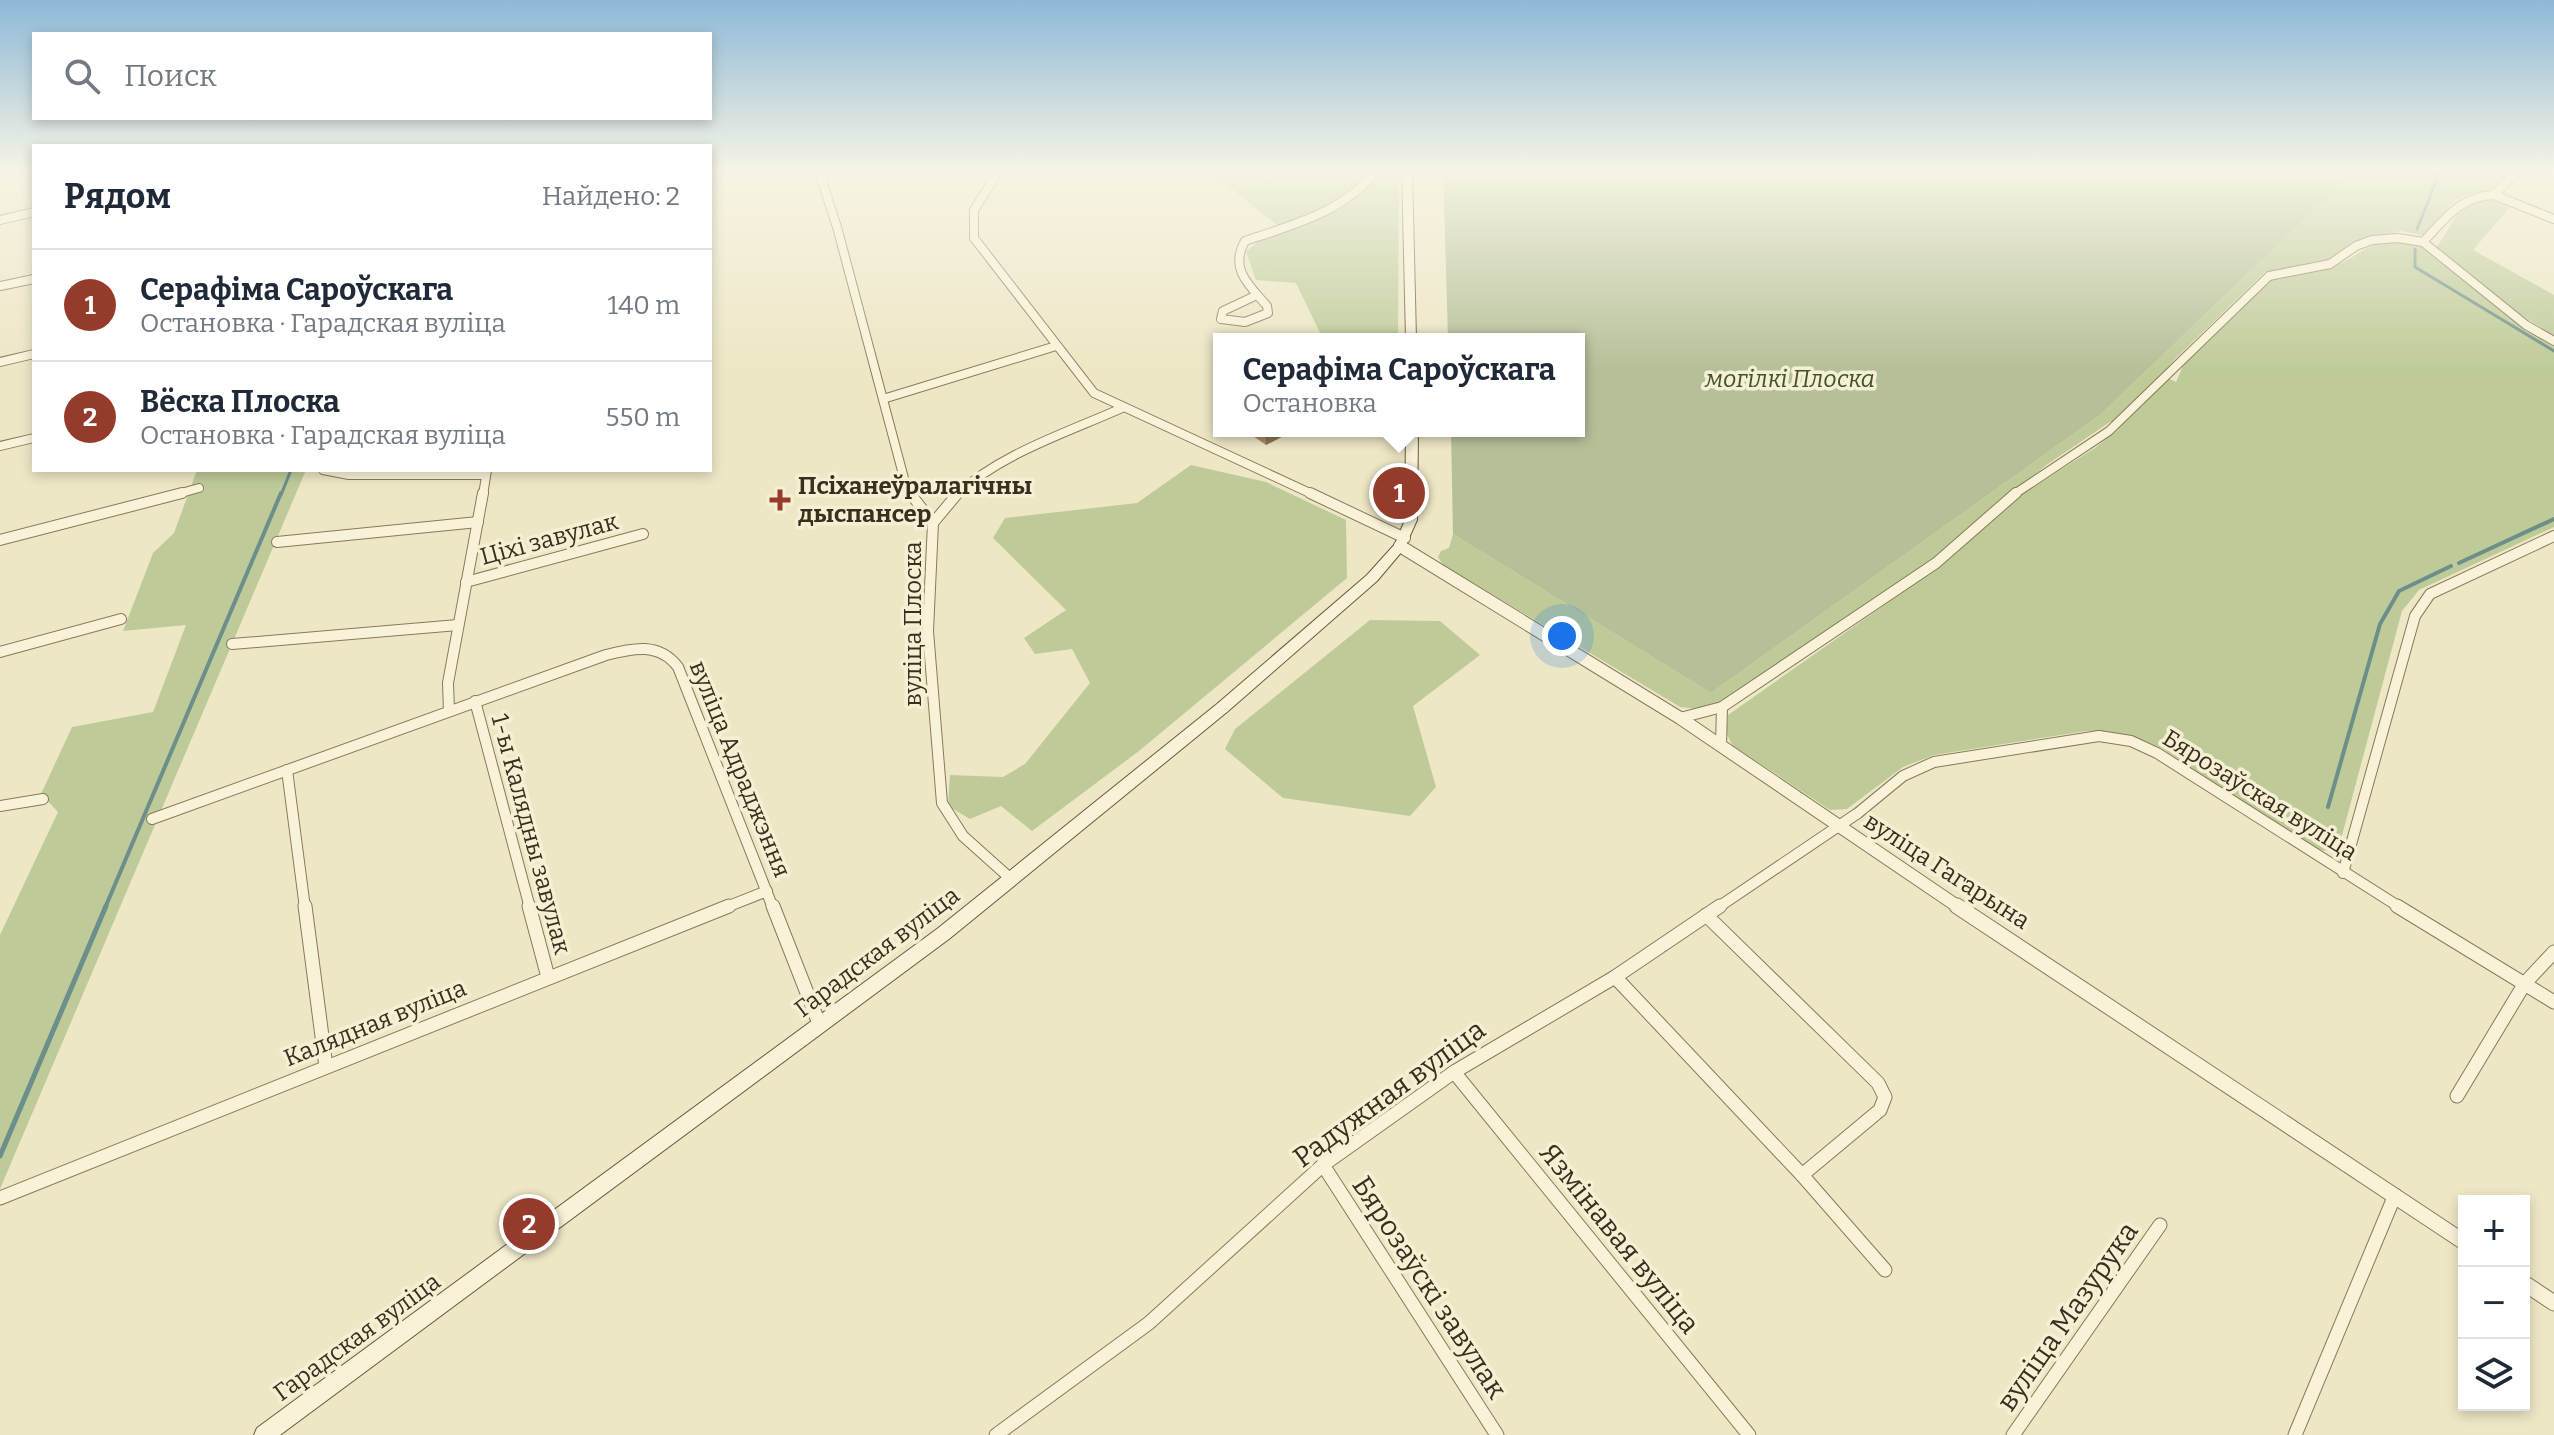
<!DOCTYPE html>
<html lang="ru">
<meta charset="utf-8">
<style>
body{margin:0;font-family:Bitter,serif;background:#f6f6f7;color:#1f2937}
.controls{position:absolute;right:24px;bottom:24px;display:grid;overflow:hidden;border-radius:0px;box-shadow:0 4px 12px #0003}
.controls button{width:72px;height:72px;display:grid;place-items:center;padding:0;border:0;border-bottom:2px solid #e0e1e3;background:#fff;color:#1f2937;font:40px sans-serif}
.you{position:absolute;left:1562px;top:636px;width:28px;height:28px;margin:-20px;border:6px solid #fff;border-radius:50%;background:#1a73e8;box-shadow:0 0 0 12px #1a73e833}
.badge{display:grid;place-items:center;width:52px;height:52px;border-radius:50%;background:#953b2c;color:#fff;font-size:26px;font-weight:700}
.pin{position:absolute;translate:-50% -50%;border:4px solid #fff;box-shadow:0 2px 8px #0006}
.popup{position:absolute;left:1213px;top:333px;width:372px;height:104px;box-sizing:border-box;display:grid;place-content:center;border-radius:0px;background:#fff;filter:drop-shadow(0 2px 6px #0005);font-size:26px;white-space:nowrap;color:#747a83}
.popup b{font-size:30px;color:#1f2937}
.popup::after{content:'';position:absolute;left:50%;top:100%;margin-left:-16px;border:16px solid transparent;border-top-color:#fff}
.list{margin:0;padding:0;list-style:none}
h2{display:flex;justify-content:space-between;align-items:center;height:104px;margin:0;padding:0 32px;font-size:34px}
h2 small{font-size:26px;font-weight:400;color:#747a83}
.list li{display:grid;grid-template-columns:52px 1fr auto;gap:24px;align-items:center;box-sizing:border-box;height:112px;padding:0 32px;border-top:2px solid #e0e1e3}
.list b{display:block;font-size:30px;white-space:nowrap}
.list p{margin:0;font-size:26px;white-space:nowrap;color:#747a83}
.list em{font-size:26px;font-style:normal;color:#747a83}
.icon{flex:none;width:44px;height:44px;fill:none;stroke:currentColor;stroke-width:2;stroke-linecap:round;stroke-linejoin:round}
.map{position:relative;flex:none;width:2554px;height:1435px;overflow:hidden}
.search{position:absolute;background:#fff;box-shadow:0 4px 12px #0003;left:32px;top:32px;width:680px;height:88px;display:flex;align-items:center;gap:20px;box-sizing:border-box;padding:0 28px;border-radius:0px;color:#747a83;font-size:30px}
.panel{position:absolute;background:#fff;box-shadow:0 4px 12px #0003;left:32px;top:144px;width:680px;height:328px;border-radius:0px}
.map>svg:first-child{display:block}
.green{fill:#becb99}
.cemetery{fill:#b5c098}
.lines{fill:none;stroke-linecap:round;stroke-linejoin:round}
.stream-far2{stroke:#6d8f8b;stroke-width:3}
.stream-far1{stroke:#6d8f8b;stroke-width:4}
.stream{stroke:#6d8f8b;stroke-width:5}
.minor-far2-casing{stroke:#88795b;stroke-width:10}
.minor-far1-casing{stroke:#88795b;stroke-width:12}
.minor-casing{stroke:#88795b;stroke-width:15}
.tertiary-far1-casing{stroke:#88795b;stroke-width:14}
.tertiary-casing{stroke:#88795b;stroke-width:17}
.secondary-casing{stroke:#6a5a3e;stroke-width:2}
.minor-far2{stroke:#f8f3d8;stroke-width:8}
.minor-far1{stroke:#f8f3d8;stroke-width:10}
.minor{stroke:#f8f3d8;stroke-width:13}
.tertiary-far1{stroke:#f8f3d8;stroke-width:12}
.tertiary{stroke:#f8f3d8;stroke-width:15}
.secondary{fill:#f8f3d8;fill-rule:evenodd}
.wall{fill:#af906a}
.shaded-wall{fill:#8e7656}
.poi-dot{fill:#953b2c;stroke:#f5f0d4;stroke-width:3}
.labels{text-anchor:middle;stroke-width:7;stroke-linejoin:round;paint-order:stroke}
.park-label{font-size:24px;font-style:italic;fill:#425426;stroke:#f5f0d4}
.poi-label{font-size:24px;font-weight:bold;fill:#382f1f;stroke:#f5f0d4;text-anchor:start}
.street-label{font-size:24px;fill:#382f1f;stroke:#f5f0d4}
.near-street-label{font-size:28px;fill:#382f1f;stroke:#f5f0d4}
</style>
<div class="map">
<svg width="2554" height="1435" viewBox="0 0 2554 1435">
<rect width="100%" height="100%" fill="#ede7c5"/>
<!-- green -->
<g class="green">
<polygon points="1205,169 1399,169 1398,339 1323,339 1296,283 1256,280 1246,252 1277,225 1226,184 1219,184"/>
<path d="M2357 169H2511L2492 190 2465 195 2454 201 2423 235 2400 231 2355 243 2323 263 2265 272 2175 359 2162 375 2176 382 2184 364C2200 349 2260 283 2274 278 2292 271 2313 274 2330 268 2370 252 2372 232 2422 246L2554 345V527L2419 590 2402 611 2340 843 2330 851 2313 849 2161 748C2136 737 2114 731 2086 731L1934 755 1903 767 1847 809 1830 810 1732 745 1726 732 1728 715 1940 566 2015 498 2095 448 2119 429 2110 422 2045 466 1935 557 1722 702 1697 709 1680 707 1443 565 1438 557 1441 551 1449 548 1453 534 1711 693 2100 415Z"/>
<polygon points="2482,199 2496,201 2510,207 2473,250 2554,295 2554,336 2511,308 2437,247 2462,207"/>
<polygon points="1191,465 1266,482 1346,520 1347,578 1139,751 1032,831 1001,806 970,819 948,806 950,775 1003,777 1025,764 1090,683 1072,649 1035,654 1024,638 1066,610 993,538 1005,518 1137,503"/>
<polygon points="197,470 306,470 0,1189 0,935 58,812 41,794 72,727 153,712 186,625 123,631 153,553 174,533"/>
<polygon points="1370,620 1440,621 1480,655 1413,706 1436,787 1410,816 1283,798 1225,749 1235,729"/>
</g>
<!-- cemetery -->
<polygon class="cemetery" points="1443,169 2357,169 2100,415 1711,693 1453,534 1451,431 1579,431 1579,339 1448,339"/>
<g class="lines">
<!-- stream-far2 -->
<g class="stream-far2">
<polyline points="2417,229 2441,169"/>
<polyline points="2415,249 2415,267 2554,351"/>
<polyline points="281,495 291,470"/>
</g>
<!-- stream-far1 -->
<g class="stream-far1">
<polyline points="2459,563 2554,519"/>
<polyline points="2328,807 2380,624 2399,591 2451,566"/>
<polyline points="105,908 281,493"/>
</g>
<!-- stream -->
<polyline class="stream" points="0,1156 106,906"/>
<defs>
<g id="minor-far2">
<polyline points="818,169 837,227 905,482 911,495"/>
<polyline points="1000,169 974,210 974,238 1094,393 1314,495"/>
<polyline points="2494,195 2554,219"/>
<polyline points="2494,195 2519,169"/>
<polyline points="0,220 34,212"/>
<polyline points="2423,242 2526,325 2554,341"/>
<polyline points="0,286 34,279"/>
<path d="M1257 295 1223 311 1221 319 1245 322 1268 313 1267 306C1249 285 1229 269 1245 241 1295 224 1344 212 1378 169"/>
<polyline points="0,362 34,354"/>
<polyline points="883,399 1056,346"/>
<polyline points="0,446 34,438"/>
<polyline points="323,470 349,475 486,475"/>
<polyline points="174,495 199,488"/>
<polyline points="483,495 487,470"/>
<path d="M956 495C1002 453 1066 433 1122 408"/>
<path d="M2013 495 2109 431 2269 276 2330 264 2356 246 2372 240 2398 238 2423 242C2445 219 2460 196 2494 195"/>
</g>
<g id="minor-far1">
<polyline points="910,493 933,523 928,631 942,803 963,836 1011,879"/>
<polyline points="1310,493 1405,538"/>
<polyline points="933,523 958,493"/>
<polyline points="0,540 182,493"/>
<polyline points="277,542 478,522"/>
<polyline points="466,582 643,534"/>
<polyline points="232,644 458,625"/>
<polyline points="0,652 121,619"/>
<polyline points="475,701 530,908"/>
<polyline points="449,711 448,683 483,493"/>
<polyline points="1680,718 1722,707 1936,563 2016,493"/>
<polyline points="1721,746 1722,707"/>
<polyline points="287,770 305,908"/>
<polyline points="0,806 43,799"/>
<path d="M152 819 606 655C633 648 659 642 678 667L773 908"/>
<polyline points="2343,873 2415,616 2430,594 2554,536"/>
<polyline points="724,908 767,891"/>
<polyline points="1717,908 1858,813 1903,776 1934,762 2099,736 2131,741 2157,753 2401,908"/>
</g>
<g id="minor">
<polyline points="305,906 326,1067"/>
<polyline points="529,906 548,977"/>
<polyline points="773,906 820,1026"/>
<polyline points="2397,906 2554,1002"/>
<polyline points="1706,915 1878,1083 1885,1097 1880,1110 1802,1175"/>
<polyline points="1615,977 1802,1175 1885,1270"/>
<polyline points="1454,1072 1749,1435"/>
<polyline points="2457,1096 2525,983 2554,952"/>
<polyline points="1323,1165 1497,1435"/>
<polyline points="0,1198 729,906"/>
<polyline points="996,1435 1149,1323 1323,1165 1454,1072 1615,977 1720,906"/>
<polyline points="2013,1435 2160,1225"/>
<polyline points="2295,1435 2395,1195"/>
</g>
<polyline id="tertiary-far1" points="1400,546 1680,718 1960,908"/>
<g id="tertiary">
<polyline points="1957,906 2464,1242"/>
<polyline points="2524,1283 2554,1303"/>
</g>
<g id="secondary">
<polygon points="1402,169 1412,169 1416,339 1406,339"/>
<polygon points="1406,431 1418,431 1417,520 1404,549 1377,581 1227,712 949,939 280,1435 254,1435 257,1428 937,929 1217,704 1367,575 1395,544 1405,520"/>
</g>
</defs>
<!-- minor-far2 casing -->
<use href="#minor-far2" class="minor-far2-casing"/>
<!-- minor-far1 casing -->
<use href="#minor-far1" class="minor-far1-casing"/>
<!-- minor casing -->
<use href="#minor" class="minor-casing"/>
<!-- tertiary-far1 casing -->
<use href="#tertiary-far1" class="tertiary-far1-casing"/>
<!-- tertiary casing -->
<use href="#tertiary" class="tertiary-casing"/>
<!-- secondary casing -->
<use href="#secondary" class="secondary-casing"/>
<!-- minor-far2 -->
<use href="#minor-far2" class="minor-far2"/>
<!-- minor-far1 -->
<use href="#minor-far1" class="minor-far1"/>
<!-- minor -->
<use href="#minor" class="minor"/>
<!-- tertiary-far1 -->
<use href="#tertiary-far1" class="tertiary-far1"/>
<!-- tertiary -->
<use href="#tertiary" class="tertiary"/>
<!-- secondary -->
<use href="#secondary" class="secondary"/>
</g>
<!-- wall -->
<polygon class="wall" points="1253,431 1300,431 1291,437 1287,434 1266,445 1253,436"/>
<!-- shaded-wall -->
<g class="shaded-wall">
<polygon points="1265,431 1287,431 1287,434 1266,445"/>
<polygon points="1291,431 1300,431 1291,437"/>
</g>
<!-- sky -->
<linearGradient id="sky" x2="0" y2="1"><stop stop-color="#8db9d7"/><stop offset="0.46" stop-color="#f7f4e5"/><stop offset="1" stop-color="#f7f4e5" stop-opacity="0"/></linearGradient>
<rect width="2554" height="370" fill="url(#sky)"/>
<!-- markers -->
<path class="poi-dot" d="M776 488h8v8h8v8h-8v8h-8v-8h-8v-8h8z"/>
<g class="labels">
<!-- park labels -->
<g class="park-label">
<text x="1790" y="387">могілкі Плоска</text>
</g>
<!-- poi labels -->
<g class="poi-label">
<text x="798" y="494">Псіханеўралагічны<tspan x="798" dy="28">дыспансер</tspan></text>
</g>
<!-- street labels -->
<g class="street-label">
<text transform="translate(549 539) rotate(-15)" y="8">Ціхі завулак</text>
<text transform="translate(913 624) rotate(-90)" y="8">вуліца Плоска</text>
<text transform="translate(740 769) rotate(68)" y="8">вуліца Адраджэння</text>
<text transform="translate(2260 795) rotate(32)" y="8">Бярозаўская вуліца</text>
<text transform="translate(531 834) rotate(75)" y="8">1-ы Калядны завулак</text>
<text transform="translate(1947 871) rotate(33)" y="8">вуліца Гагарына</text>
<text transform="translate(877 952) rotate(-37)" y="8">Гарадская вуліца</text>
<text transform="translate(375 1023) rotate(-22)" y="8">Калядная вуліца</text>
<text transform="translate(357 1337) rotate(-36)" y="8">Гарадская вуліца</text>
</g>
<!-- near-street labels -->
<g class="near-street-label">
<text transform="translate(1389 1093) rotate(-36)" y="10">Радужная вуліца</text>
<text transform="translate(1620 1238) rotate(51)" y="10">Язмінавая вуліца</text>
<text transform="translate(1430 1287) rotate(57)" y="10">Бярозаўскі завулак</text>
<text transform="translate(2067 1316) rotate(-55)" y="10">вуліца Мазурука</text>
</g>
</g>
</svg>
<div class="controls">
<button>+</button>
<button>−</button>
<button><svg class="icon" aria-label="layers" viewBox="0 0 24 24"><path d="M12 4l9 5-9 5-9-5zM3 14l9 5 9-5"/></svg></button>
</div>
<div class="you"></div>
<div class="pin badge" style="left:1399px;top:493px">1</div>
<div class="popup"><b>Серафіма Сароўскага</b>Остановка</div>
<div class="pin badge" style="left:529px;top:1224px">2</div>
<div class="search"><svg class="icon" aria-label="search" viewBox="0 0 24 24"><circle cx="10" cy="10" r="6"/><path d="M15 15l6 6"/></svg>Поиск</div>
<section class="panel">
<h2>Рядом<small>Найдено: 2</small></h2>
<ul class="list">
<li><span class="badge">1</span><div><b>Серафіма Сароўскага</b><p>Остановка · Гарадская вуліца</p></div><em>140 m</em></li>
<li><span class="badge">2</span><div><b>Вёска Плоска</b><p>Остановка · Гарадская вуліца</p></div><em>550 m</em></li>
</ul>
</section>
</div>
